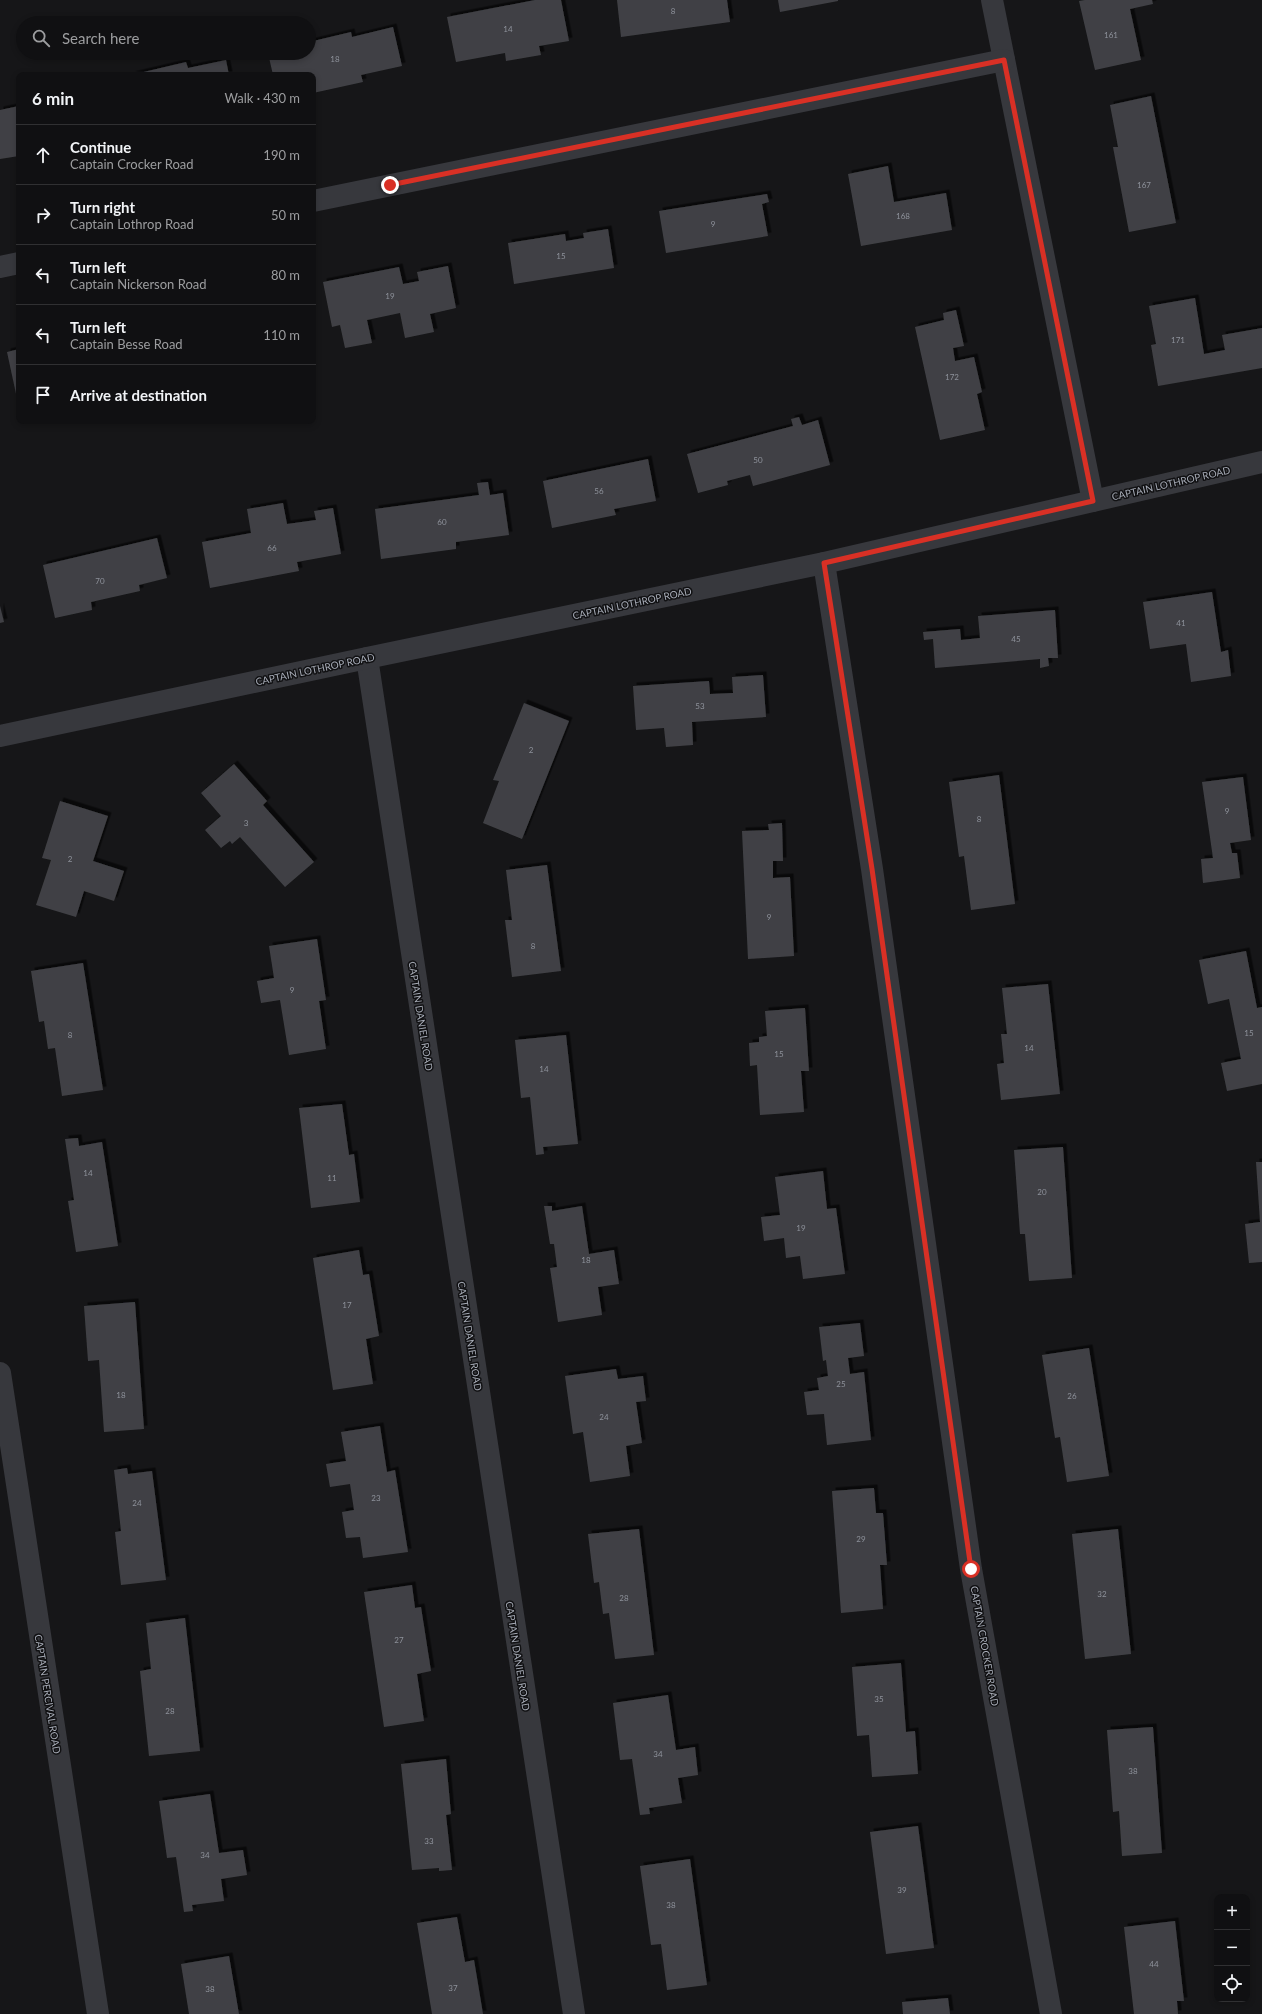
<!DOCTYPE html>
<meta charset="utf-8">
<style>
body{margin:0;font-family:Lato,sans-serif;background:#1e1e20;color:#f1f3f6}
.controls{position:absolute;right:12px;bottom:12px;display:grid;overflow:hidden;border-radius:8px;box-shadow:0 2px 6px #0003}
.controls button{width:36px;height:36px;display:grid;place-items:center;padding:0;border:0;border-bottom:1px solid #303032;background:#101012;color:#f1f3f6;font:20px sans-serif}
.stop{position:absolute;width:12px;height:12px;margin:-9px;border:3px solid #d93025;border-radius:50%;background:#fff}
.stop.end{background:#d93025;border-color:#fff;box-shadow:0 1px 4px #0008}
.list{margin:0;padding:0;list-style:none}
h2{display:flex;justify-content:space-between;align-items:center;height:52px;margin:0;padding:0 16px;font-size:17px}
h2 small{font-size:13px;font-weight:400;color:#9c9d9f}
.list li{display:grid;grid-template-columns:26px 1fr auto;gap:12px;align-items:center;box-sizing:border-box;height:60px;padding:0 16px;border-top:1px solid #303032}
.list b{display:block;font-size:15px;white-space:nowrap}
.list p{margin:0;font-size:13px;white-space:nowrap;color:#9c9d9f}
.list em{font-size:13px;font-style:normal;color:#9c9d9f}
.icon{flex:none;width:22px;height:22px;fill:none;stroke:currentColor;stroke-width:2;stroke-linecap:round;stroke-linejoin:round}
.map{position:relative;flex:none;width:1262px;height:2014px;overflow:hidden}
.search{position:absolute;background:#101012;box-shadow:0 2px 6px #0003;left:16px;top:16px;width:300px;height:44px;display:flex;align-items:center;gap:10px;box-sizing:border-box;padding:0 14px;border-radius:22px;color:#9c9d9f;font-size:15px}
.panel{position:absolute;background:#101012;box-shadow:0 2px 6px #0003;left:16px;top:72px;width:300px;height:352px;border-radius:8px}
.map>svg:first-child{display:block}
.building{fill:#404145;filter:url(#shadow)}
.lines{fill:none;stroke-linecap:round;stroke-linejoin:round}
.minor{stroke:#37383d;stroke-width:22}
.route{stroke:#d93025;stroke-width:5}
.labels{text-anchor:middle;stroke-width:3;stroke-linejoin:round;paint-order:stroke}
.number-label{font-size:8px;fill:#8e929b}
.street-label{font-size:10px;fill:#a8adb8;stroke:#111113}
</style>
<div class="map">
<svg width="1262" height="2014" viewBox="0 0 1262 2014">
<defs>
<filter id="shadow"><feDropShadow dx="3.5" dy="-3.5" stdDeviation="0" flood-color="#0009"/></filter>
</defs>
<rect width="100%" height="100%" fill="#161618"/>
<!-- building -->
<g class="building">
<polygon points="535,0 561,0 569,41 539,46 541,55 506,61 505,53 456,62 447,17"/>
<polygon points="617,0 727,0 730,22 621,37"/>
<polygon points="778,0 838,0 838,1 780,12"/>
<polygon points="1085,0 1152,0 1153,4 1130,9 1141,60 1095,70 1079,1"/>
<polygon points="393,27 402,66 361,75 363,82 313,93 313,75 273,75 268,53 309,53 309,42 351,32 352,37"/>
<polygon points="226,60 229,75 131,75 186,62 188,68"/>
<polygon points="1151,96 1176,223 1129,232 1113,147 1118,147 1110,105"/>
<polygon points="19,106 19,156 0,159 0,110"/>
<polygon points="888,166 894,202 946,193 952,230 861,246 848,174"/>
<polygon points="767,194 769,202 762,204 768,236 666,253 659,211"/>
<polygon points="608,229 614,268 514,284 508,243 565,234 566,241 584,238 583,233"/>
<polygon points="448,266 456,308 430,314 434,332 405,338 400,313 367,320 372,343 345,348 340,325 332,327 323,282 399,267 403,284 419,281 417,272"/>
<polygon points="1195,298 1204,354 1225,350 1222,335 1262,328 1262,368 1158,386 1151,345 1156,344 1149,306"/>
<polygon points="956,310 964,346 953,348 955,361 974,357 982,392 977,394 985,430 940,440 915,327 944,320 943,313"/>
<polygon points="19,349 19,403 18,403 7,352"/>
<polygon points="799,417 802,425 818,420 830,465 753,486 750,475 727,481 728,485 698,493 687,454 793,426 791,419"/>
<polygon points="648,459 656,501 614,509 616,515 552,528 543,481"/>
<polygon points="488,482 490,495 503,493 509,535 456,542 456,549 381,559 375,509 479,495 477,483"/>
<polygon points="283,503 287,524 316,520 314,511 333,508 341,554 297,562 299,571 210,588 202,542 251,533 247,509"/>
<polygon points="157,538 167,578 139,585 140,591 91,602 92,610 55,618 43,565"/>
<polygon points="1212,592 1221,652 1228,650 1231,676 1191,682 1186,644 1150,649 1143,602"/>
<polygon points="0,606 4,622 0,623"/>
<polygon points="1055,610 1058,658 1048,658 1049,666 1040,668 1040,659 935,668 933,639 924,640 923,632 960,629 961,640 980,638 978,616"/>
<polygon points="763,675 766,717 692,722 693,745 666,747 664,728 636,730 633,686 709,681 710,694 733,693 732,677"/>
<polygon points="524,703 569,721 522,839 483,823 499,781 493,780"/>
<polygon points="234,764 267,801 263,805 314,862 285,887 240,837 232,844 230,841 221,848 205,830 221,816 201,793"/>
<polygon points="999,775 1015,904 971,910 964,856 959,857 949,782"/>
<polygon points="1243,777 1251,840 1230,843 1232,853 1237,853 1240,878 1203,883 1201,859 1213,858 1202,782"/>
<polygon points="60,801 108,816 93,861 124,871 114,901 84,891 76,917 36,905 51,860 42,858"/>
<polygon points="782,823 783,861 773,861 773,878 790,877 794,956 748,959 742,831 769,830 768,824"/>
<polygon points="547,865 561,971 512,977 505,920 512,920 506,870"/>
<polygon points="317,939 326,1000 319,1001 326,1049 289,1055 280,1000 261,1003 257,981 274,978 269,946"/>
<polygon points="1246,951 1257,1008 1262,1007 1262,1084 1227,1091 1221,1063 1241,1059 1229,999 1208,1004 1199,960"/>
<polygon points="83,963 103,1090 62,1096 55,1048 48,1049 44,1021 39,1022 31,971"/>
<polygon points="1048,984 1060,1094 1001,1100 997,1064 1004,1063 1001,1034 1007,1034 1002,988"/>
<polygon points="805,1008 809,1071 801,1071 804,1112 760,1115 757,1065 750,1066 749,1043 759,1042 759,1037 767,1036 765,1011"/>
<polygon points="566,1035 578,1144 543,1147 544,1154 536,1155 530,1097 521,1098 515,1040"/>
<polygon points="342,1104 349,1155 354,1154 360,1202 311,1208 299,1108"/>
<polygon points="78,1138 79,1146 102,1142 118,1246 76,1252 68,1201 74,1200 65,1139"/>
<polygon points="1063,1147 1072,1278 1029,1281 1025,1234 1020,1234 1014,1150"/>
<polygon points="1256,1162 1262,1162 1262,1262 1249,1263 1245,1224 1260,1222"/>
<polygon points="823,1171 827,1209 836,1208 845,1274 803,1279 800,1256 786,1258 784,1238 764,1241 761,1217 780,1215 775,1177"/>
<polygon points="544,1206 552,1206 552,1211 582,1206 589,1254 614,1250 619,1284 598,1287 602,1315 558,1322 550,1268 557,1267 554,1244 550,1244"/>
<polygon points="359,1250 363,1275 369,1274 379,1336 366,1339 373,1384 333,1390 313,1258"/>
<polygon points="135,1302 144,1429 104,1432 99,1360 88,1361 84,1306"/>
<polygon points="860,1323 864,1356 848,1358 850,1374 864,1372 871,1440 827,1445 824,1414 807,1415 804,1392 819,1390 817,1378 828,1376 826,1360 823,1361 819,1327"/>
<polygon points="1089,1348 1109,1476 1067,1482 1060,1437 1055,1438 1042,1355"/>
<polygon points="616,1369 618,1379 643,1376 646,1401 636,1402 642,1443 626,1446 630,1476 590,1482 583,1432 573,1434 565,1376"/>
<polygon points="380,1426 387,1472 395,1470 408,1552 363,1558 360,1537 346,1538 342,1512 354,1510 350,1484 330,1487 326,1464 346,1461 341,1432"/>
<polygon points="127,1468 128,1474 152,1471 166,1580 121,1585 115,1532 121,1531 114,1470"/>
<polygon points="874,1488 876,1513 883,1513 887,1565 880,1565 883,1609 841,1613 832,1491"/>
<polygon points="639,1529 654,1655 615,1659 609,1613 603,1614 599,1582 594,1583 588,1534"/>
<polygon points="1118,1529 1131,1654 1085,1659 1072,1534"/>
<polygon points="412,1585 415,1608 421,1607 431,1671 417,1674 424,1721 384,1727 364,1592"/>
<polygon points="185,1618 200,1751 149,1756 140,1671 151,1669 146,1623"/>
<polygon points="901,1663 906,1732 915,1731 918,1774 872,1777 869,1735 857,1736 852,1667"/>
<polygon points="668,1695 676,1750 695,1747 698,1775 678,1778 682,1803 649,1808 650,1814 640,1815 632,1759 620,1760 613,1703"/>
<polygon points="1153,1727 1162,1853 1122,1856 1119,1811 1113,1812 1107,1730"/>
<polygon points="446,1759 451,1814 446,1815 452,1870 439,1871 439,1868 412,1870 401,1764"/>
<polygon points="210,1794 219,1853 243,1850 247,1875 221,1879 224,1901 192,1905 193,1911 184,1912 176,1857 167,1858 159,1801"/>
<polygon points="918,1826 934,1948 886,1954 870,1832"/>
<polygon points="690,1859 707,1985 667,1990 661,1944 651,1945 640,1866"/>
<polygon points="457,1917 465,1962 474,1960 483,2014 432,2014 417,1923"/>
<polygon points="1175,1921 1184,2001 1177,2001 1178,2014 1134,2014 1124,1927"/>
<polygon points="229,1956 239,2014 189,2014 181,1964"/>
<polygon points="948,1998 950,2014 903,2014 902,2002"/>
</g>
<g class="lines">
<!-- minor -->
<g class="minor">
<polyline points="992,0 1093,501"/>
<polyline points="313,201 1004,60"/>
<polyline points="0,267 19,263"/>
<polyline points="824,563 872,869 971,1569 1051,2014"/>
<polyline points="367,658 574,2014"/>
<polyline points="0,736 367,658 824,563 1262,462"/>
<polyline points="0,1373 98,2014"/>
</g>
</g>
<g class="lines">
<!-- route -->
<polyline class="route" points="390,185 1004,60 1093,501 824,563 872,869 971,1569"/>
</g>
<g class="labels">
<!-- number labels -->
<g class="number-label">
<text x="673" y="14">8</text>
<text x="508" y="32">14</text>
<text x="1111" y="38">161</text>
<text x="335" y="62">18</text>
<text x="1144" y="188">167</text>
<text x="903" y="219">168</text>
<text x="713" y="227">9</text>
<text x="561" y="259">15</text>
<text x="390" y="299">19</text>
<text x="1178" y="343">171</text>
<text x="952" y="380">172</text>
<text x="758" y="463">50</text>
<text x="599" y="494">56</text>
<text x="442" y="525">60</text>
<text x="272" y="551">66</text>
<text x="100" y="584">70</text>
<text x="1181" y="626">41</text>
<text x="1016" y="642">45</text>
<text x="700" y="709">53</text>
<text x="531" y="753">2</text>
<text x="1227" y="814">9</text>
<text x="979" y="822">8</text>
<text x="246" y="826">3</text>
<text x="70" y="862">2</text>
<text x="769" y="920">9</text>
<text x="533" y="949">8</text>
<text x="292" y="993">9</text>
<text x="1249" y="1036">15</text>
<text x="70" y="1038">8</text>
<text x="1029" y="1051">14</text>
<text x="779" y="1057">15</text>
<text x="544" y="1072">14</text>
<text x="88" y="1176">14</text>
<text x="332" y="1181">11</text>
<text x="1042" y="1195">20</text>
<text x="801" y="1231">19</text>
<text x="586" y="1263">18</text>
<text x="347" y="1308">17</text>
<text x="841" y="1387">25</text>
<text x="121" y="1398">18</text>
<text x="1072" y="1399">26</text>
<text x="604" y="1420">24</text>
<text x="376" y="1501">23</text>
<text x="137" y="1506">24</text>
<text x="861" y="1542">29</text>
<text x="1102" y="1597">32</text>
<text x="624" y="1601">28</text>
<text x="399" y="1643">27</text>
<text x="879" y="1702">35</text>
<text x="170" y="1714">28</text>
<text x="658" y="1757">34</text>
<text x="1133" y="1774">38</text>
<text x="429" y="1844">33</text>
<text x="205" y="1858">34</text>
<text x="902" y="1893">39</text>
<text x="671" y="1908">38</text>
<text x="1154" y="1967">44</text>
<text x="453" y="1991">37</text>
<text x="210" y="1992">38</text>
</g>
<!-- street labels -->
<g class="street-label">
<text transform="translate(1171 483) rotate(-13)" y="4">CAPTAIN LOTHROP ROAD</text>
<text transform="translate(632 603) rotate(-12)" y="4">CAPTAIN LOTHROP ROAD</text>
<text transform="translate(315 669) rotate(-12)" y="4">CAPTAIN LOTHROP ROAD</text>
<text transform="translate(421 1016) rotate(81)" y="4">CAPTAIN DANIEL ROAD</text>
<text transform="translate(470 1336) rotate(81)" y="4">CAPTAIN DANIEL ROAD</text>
<text transform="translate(985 1646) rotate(80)" y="4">CAPTAIN CROCKER ROAD</text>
<text transform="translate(518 1656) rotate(81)" y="4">CAPTAIN DANIEL ROAD</text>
<text transform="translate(48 1694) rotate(81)" y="4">CAPTAIN PERCIVAL ROAD</text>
</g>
</g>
</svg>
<div class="controls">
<button>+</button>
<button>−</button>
<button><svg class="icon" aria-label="locate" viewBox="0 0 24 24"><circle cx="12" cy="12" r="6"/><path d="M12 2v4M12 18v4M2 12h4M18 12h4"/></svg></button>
</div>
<div class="stop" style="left:971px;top:1569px"></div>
<div class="stop end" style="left:390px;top:185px"></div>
<div class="search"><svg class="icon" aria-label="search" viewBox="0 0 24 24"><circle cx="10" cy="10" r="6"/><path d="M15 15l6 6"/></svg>Search here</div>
<section class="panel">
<h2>6 min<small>Walk · 430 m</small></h2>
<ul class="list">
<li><svg class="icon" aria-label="ahead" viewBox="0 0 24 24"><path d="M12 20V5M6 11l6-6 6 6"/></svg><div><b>Continue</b><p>Captain Crocker Road</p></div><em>190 m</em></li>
<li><svg class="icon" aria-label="right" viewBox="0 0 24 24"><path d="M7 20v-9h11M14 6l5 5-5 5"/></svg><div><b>Turn right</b><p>Captain Lothrop Road</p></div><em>50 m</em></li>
<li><svg class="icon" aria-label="left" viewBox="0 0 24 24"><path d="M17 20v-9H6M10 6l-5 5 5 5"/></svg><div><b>Turn left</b><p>Captain Nickerson Road</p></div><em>80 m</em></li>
<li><svg class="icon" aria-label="left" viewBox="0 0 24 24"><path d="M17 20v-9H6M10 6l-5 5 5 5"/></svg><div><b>Turn left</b><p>Captain Besse Road</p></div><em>110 m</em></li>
<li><svg class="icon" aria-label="arrive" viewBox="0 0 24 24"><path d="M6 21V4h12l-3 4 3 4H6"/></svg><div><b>Arrive at destination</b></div></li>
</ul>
</section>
</div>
